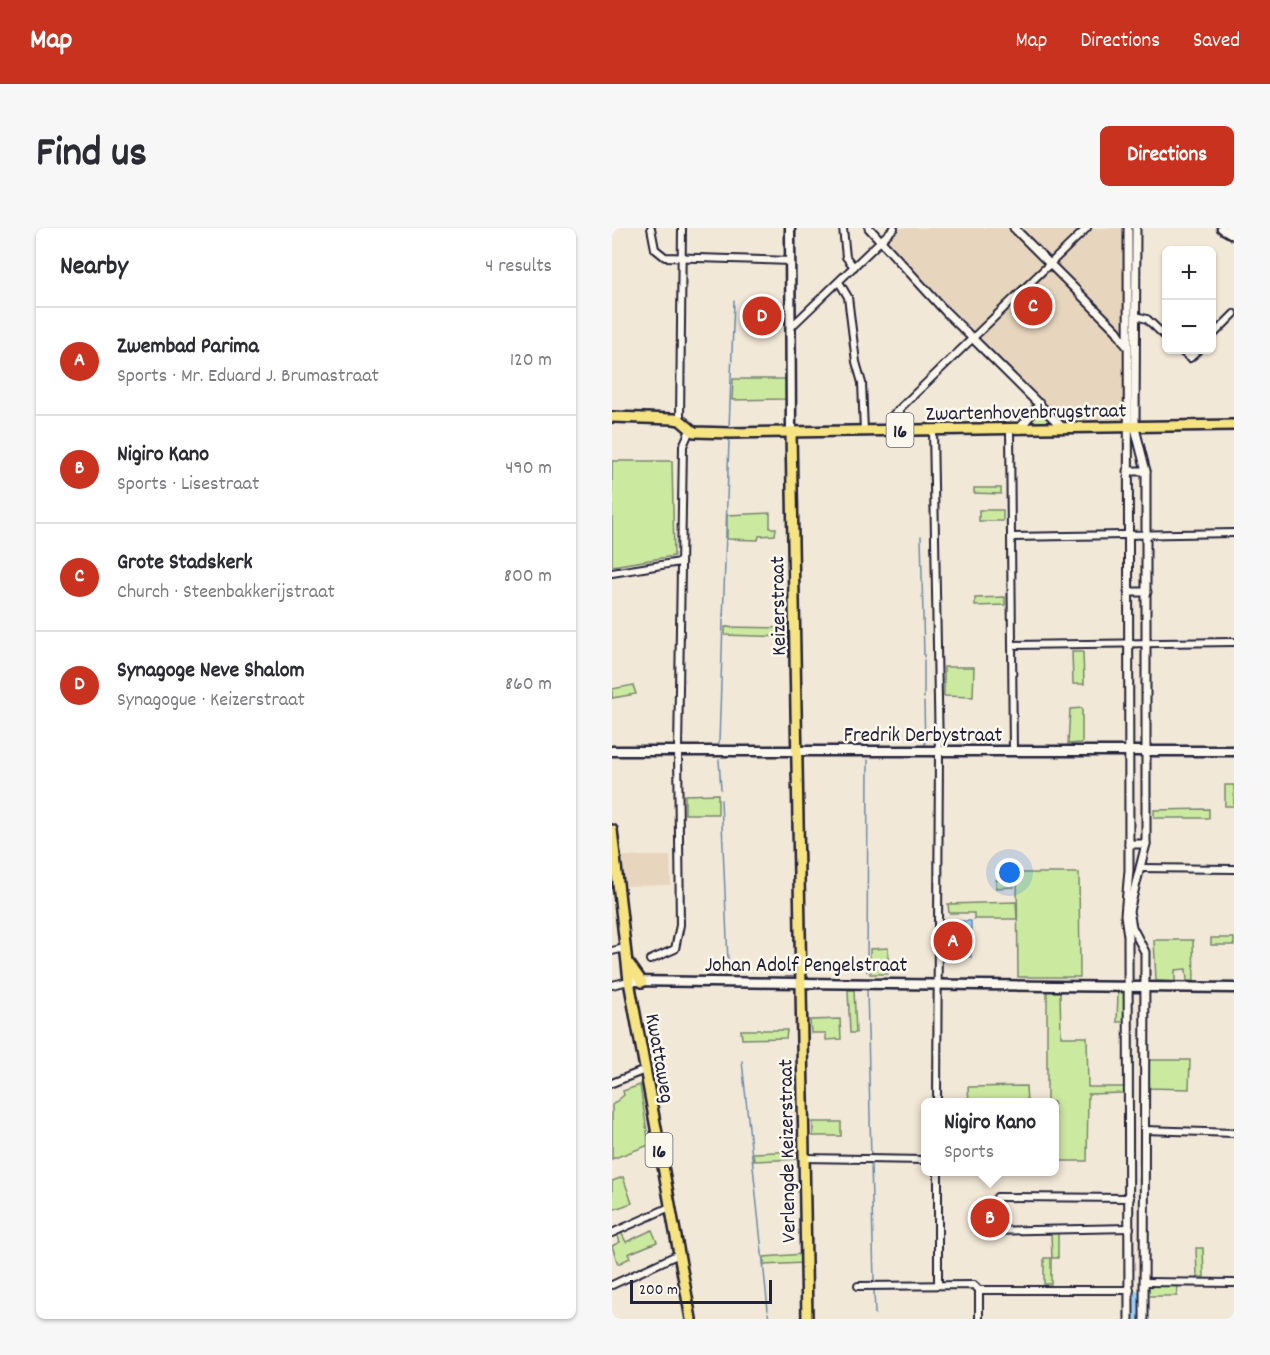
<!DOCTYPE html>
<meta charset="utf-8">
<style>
body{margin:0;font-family:Dekko,sans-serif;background:#f7f7f7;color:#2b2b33}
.controls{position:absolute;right:18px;top:18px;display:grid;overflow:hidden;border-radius:9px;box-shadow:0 2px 4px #0004}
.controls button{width:54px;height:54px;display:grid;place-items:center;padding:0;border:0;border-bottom:2px solid #e1e1e2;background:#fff;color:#2b2b33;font:30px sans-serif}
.scale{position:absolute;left:18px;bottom:15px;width:142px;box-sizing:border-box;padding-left:6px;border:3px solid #22223b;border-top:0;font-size:16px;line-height:21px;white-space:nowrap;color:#22223b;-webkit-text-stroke:4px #fbf7ec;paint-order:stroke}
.you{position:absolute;left:398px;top:645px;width:21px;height:21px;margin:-15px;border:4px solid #fff;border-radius:50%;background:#1a73e8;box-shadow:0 0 0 9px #1a73e833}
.badge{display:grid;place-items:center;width:39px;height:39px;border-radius:50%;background:#c8321e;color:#fff;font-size:20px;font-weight:700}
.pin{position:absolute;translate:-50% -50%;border:3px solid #fff;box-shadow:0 2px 6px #0006}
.popup{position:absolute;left:309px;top:870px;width:138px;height:78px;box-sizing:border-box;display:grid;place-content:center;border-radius:9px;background:#fff;filter:drop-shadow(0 2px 4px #0005);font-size:20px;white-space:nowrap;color:#7c7c81}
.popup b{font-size:22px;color:#2b2b33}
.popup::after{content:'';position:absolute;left:50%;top:100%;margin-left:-12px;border:12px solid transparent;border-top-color:#fff}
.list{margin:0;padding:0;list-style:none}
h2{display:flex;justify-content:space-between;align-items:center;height:78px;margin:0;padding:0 24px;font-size:26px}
h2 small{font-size:20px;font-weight:400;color:#7c7c81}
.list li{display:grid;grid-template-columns:39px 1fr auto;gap:18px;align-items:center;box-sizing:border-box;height:108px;padding:0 24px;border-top:2px solid #e1e1e2}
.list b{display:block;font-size:22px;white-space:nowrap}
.list p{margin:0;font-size:20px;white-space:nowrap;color:#7c7c81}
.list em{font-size:20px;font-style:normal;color:#7c7c81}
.map{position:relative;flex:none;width:622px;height:1091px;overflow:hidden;border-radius:9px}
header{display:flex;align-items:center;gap:36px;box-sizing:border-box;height:84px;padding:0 30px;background:#c8321e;color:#fff}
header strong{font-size:28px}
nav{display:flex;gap:33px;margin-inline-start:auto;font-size:21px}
.intro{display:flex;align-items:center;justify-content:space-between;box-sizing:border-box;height:144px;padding:0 36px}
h1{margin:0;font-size:42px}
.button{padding:15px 27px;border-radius:9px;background:#c8321e;color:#fff;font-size:21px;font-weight:700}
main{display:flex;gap:36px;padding:0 36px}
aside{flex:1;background:#fff;border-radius:9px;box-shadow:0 2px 4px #0004}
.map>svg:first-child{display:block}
.built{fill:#e7d6bd}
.green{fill:#cce9a0;stroke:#77866e;stroke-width:1.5}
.water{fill:#99d1f8;stroke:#698bac;stroke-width:1.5}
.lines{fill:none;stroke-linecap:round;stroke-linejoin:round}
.stream{stroke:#698bac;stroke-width:1.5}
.canal{stroke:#99d1f8;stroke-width:5}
.minor-casing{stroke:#22223b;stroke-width:10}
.tertiary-casing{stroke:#22223b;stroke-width:11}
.secondary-casing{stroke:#22223b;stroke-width:13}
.primary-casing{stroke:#22223b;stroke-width:14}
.minor{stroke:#fbf7ec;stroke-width:6}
.tertiary{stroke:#fbf7ec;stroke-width:7}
.secondary{stroke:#fbf7ec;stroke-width:8}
.primary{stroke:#f6e381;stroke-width:9}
.labels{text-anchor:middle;stroke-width:5;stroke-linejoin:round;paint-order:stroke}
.shield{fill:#fbf7ec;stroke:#636270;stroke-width:1.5}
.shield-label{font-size:20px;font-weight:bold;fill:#22223b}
.street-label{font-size:21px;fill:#22223b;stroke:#fbf7ec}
</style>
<header>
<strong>Map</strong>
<nav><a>Map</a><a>Directions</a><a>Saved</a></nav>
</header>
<div class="intro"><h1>Find us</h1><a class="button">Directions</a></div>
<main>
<aside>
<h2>Nearby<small>4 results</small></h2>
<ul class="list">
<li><span class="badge">A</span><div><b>Zwembad Parima</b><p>Sports · Mr. Eduard J. Brumastraat</p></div><em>120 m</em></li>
<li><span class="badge">B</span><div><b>Nigiro Kano</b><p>Sports · Lisestraat</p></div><em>490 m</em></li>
<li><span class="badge">C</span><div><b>Grote Stadskerk</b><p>Church · Steenbakkerijstraat</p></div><em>800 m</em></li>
<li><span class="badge">D</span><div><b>Synagoge Neve Shalom</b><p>Synagogue · Keizerstraat</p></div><em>860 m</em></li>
</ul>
</aside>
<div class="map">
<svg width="622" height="1091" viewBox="0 0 622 1091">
<rect width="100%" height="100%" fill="#f2e8d7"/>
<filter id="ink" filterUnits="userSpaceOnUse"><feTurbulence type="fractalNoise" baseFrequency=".0167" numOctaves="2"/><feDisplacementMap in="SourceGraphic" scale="12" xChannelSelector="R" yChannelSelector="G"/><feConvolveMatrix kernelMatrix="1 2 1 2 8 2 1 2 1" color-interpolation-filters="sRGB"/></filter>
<g filter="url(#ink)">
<!-- built -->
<g class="built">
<polygon points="287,0 397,0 430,34 429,39 364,101 360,101 285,26 278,16 278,9"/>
<polygon points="406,0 470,0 439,29 435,29"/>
<polygon points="479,0 515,0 513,100 504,99 444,36"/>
<polygon points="437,40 511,113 514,121 514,194 451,193 370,111 370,107"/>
<polygon points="10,628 58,628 59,657 14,658"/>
</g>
<!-- green -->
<g class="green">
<polygon points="121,151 174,151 174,171 120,172"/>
<polygon points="429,181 443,197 414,197"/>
<polygon points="0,233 60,233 62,328 0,338"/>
<polygon points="362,260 389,260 389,266 362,265"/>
<rect x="367" y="282" width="24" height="11"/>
<polygon points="158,285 158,300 164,300 163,307 147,308 146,312 115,311 115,287"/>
<polygon points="393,369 393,377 363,378 363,370"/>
<polygon points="113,399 177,400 177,409 113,407"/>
<polygon points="460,424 471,424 472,456 461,456"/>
<polygon points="332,439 362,439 361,469 332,468"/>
<polygon points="21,457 24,466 0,470 0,461"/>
<polygon points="470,480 470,515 456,516 458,481"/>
<rect x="613" y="557" width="9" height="21"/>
<polygon points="106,566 106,586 73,586 73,567"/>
<polygon points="597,581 597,590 542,590 542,582"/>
<polygon points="405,645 467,645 468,749 406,749"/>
<polygon points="384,652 401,652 402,659 384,660"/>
<polygon points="404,674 405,691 362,691 362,685 337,685 336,676"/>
<rect x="599" y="710" width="23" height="7"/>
<polygon points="542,712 581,712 582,753 575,753 574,741 563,742 563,754 544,753"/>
<polygon points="276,720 276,746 258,746 258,721"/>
<polygon points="236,762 242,762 244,805 238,805"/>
<polygon points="435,763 448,763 449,809 475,809 476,859 512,859 512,865 476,866 475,933 443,933 442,874 435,874"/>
<polygon points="506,764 515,764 515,794 505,794"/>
<polygon points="228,791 229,811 214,812 214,805 199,805 198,792"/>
<polygon points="129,802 175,802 174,810 130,811"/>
<polygon points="535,832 578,832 577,861 535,860"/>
<polygon points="28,857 37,917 0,931 0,877 12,867 11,863"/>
<polygon points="414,858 415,874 357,874 356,859"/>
<rect x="201" y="894" width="28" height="14"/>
<polygon points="185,923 186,931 142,933 141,925"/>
<polygon points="11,949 20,975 0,982 0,953"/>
<polygon points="40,1002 45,1014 16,1026 18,1030 6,1036 0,1018 8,1014 5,1006 9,1004 14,1014"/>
<polygon points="439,1005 446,1005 446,1030 439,1030 439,1056 432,1056 432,1030 440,1030"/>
<polygon points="584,1020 591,1020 592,1049 585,1049"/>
<polygon points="191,1026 191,1035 152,1037 152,1029"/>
<polygon points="566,1056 565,1068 535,1068 536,1057"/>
</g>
<!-- water -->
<rect class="water" x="347" y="693" width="12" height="36"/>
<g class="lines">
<!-- stream -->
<g class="stream">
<polyline points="117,200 122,73"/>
<polyline points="309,308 312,429"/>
<polyline points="312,432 312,470"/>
<polyline points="312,474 313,520"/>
<polyline points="107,515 117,212"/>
<polyline points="107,532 109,561"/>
<polyline points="109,572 116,734"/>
<polyline points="255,744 256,532"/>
<polyline points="255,760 259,930"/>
<polyline points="130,833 156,1082"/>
<polyline points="259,934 262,1054"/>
<polyline points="262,1061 263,1086"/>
<polyline points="156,1085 157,1091"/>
</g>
<!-- canal -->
<polyline class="canal" points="525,1091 525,1065"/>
<defs>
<g id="minor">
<polyline points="39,0 43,21 53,29 179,33"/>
<polyline points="231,0 234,29 242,39"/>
<polyline points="227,54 236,69 244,134 250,155 252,203"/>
<polyline points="524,88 535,91 554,109"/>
<polyline points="179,99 282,0"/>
<polyline points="600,108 622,86"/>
<polyline points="568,122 578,130 587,122"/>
<polyline points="68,192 70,0"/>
<polyline points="398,201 401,524"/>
<polyline points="285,202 284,192 288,183"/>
<polyline points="321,202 327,525 325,874"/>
<polyline points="276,203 281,187 475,0"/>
<polyline points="400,309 622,305"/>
<polyline points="0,345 68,334"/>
<polyline points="401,417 622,414"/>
<polyline points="528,640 622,641"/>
<polyline points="0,723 13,720"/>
<polyline points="38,732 63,721 68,697 66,522 71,218 78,202"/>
<polyline points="0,757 17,753"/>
<polyline points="0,855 33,842"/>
<polyline points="533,902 622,905"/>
<polyline points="192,930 314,932"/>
<polyline points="385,969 518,970"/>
<polyline points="373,1003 518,1000"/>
<polyline points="0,1005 58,979"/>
<polyline points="533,1054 622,1055"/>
<polyline points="326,1056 326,944"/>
<polyline points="0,1057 67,1026"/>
<polyline points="246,1058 362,1057 367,1062"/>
<polyline points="367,1062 518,1062"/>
<polyline points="367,1091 367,1062"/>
</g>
<g id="tertiary">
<polyline points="257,0 333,83 451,200"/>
<polyline points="402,0 505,103 514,117"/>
<polyline points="516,0 517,642 513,687 516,708 517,1091"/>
<polyline points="524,0 523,200 534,243 534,616 517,683 520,699 533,724 532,1091"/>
<polyline points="407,201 428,176"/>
<polyline points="515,243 534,243"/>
<polyline points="516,364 535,364"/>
<polyline points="517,616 534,616"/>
</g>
<g id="secondary">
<polyline points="178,0 179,204"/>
<polyline points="610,0 622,7"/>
<polyline points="0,523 622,523"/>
<polyline points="17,753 622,760"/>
</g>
<g id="primary">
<polyline points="0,189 62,191 68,192 82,204 119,205 622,197"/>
<polyline points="179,204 195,1091"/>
<polyline points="0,602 17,753 79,1091"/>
<polyline points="18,737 30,754"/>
</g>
</defs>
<!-- minor casing -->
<use href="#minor" class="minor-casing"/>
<!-- tertiary casing -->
<use href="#tertiary" class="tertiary-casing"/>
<!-- secondary casing -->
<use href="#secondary" class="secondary-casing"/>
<!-- primary casing -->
<use href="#primary" class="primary-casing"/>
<!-- minor -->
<use href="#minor" class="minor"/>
<!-- tertiary -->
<use href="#tertiary" class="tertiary"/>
<!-- secondary -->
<use href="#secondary" class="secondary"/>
<!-- primary -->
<use href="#primary" class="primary"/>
</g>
</g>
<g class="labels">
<!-- shield labels -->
<g class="shield">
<rect x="274.5" y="185" width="27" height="34" rx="4.5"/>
<rect x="33.5" y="905" width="27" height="34" rx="4.5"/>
</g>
<g class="shield-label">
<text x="288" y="209">16</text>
<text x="47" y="929">16</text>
</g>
<!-- street labels -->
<g class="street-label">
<text transform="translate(414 183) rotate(-1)" y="7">Zwartenhovenbrugstraat</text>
<text transform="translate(165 378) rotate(-91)" y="7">Keizerstraat</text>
<text x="311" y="513">Fredrik Derbystraat</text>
<text x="194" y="743">Johan Adolf Pengelstraat</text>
<text transform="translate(49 830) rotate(80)" y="7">Kwattaweg</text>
<text transform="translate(174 923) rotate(-91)" y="7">Verlengde Keizerstraat</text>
</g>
</g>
</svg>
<div class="controls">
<button>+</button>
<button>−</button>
</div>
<div class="scale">200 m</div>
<div class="you"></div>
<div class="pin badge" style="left:341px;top:713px">A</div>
<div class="pin badge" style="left:378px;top:990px">B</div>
<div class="popup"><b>Nigiro Kano</b>Sports</div>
<div class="pin badge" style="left:421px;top:78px">C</div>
<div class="pin badge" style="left:150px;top:88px">D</div>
</div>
</main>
